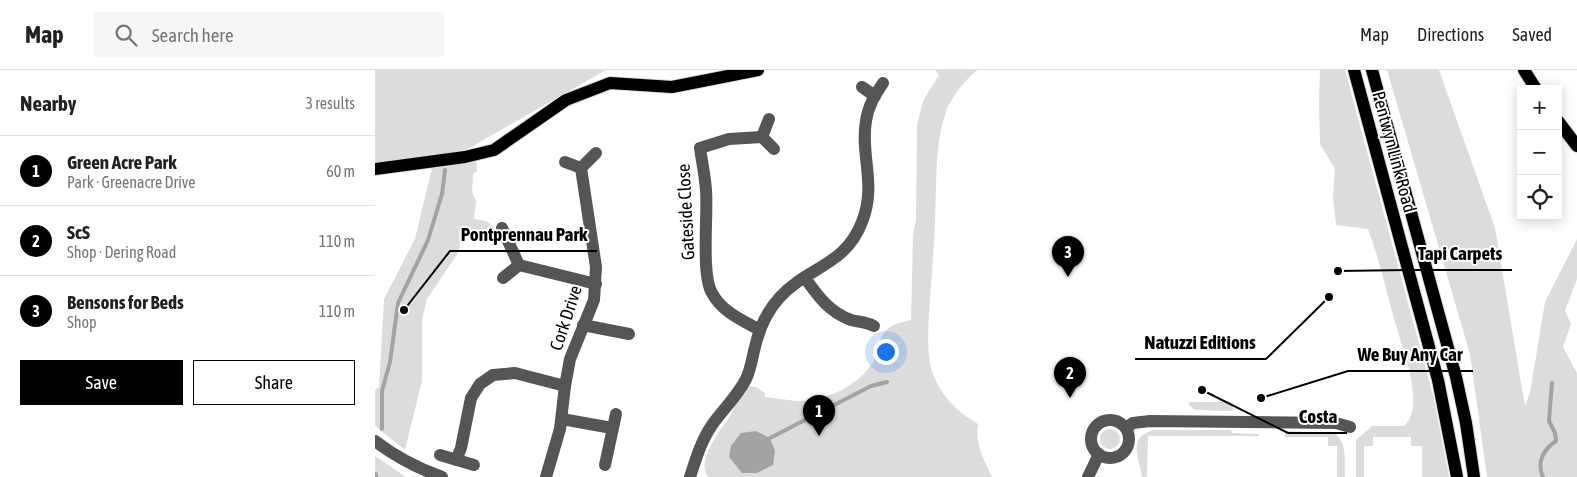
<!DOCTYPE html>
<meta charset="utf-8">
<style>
body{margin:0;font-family:"Asap Condensed",sans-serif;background:#f6f6f6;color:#222}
.controls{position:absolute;right:15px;top:15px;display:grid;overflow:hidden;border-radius:0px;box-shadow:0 2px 12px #0003}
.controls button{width:45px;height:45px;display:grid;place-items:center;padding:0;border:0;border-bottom:1px solid #e0e0e0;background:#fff;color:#222;font:25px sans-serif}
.you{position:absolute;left:510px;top:281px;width:18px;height:18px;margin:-12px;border:4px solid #fff;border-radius:50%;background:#1a73e8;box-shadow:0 0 0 8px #1a73e833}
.badge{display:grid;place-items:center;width:32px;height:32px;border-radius:50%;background:#000;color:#fff;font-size:16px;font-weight:700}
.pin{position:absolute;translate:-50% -41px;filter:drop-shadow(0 1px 2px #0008)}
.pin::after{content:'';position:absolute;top:26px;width:18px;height:15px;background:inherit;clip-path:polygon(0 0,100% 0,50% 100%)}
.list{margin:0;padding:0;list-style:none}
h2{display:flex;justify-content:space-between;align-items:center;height:65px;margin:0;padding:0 20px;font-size:21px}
h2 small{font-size:16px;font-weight:400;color:#767676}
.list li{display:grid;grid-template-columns:32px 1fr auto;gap:15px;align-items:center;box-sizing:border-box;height:70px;padding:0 20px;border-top:1px solid #e0e0e0}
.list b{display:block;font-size:19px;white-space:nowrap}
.list p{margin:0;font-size:16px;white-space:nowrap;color:#767676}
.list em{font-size:16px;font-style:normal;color:#767676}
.actions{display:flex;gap:10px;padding:15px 20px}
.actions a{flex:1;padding:11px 0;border:1px solid #000;border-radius:0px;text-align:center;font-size:18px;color:#000}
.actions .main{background:#000;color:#fff}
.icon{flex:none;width:28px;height:28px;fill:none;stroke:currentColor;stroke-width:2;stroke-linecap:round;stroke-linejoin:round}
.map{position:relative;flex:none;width:1202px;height:407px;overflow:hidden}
header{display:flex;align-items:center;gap:30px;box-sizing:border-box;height:70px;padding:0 25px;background:#fff;border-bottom:1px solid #e0e0e0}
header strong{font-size:24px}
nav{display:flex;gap:28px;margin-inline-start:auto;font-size:18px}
.search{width:350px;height:45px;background:#f6f6f6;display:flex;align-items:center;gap:12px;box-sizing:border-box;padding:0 18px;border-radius:0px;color:#767676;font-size:19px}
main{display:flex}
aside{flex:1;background:#fff}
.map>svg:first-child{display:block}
.green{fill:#dcdcdc}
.water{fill:#a3a3a3}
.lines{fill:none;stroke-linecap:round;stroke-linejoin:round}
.stream{stroke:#a3a3a3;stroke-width:4}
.major-casing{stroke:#dbdbdb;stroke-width:14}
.minor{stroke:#555;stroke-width:12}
.major{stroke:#000;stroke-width:12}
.labels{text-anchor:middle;stroke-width:4;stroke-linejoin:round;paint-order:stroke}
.street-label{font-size:18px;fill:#000;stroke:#fff}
.leader{fill:none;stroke:#000;stroke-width:2}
.callout-dot{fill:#000;stroke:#fff;stroke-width:2}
.callout-label{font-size:19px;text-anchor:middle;font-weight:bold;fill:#000;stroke:#fff;stroke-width:4;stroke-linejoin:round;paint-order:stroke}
</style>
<header>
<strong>Map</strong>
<div class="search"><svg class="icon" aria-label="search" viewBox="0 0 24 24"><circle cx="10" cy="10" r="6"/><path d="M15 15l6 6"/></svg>Search here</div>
<nav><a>Map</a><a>Directions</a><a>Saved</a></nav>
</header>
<main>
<aside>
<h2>Nearby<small>3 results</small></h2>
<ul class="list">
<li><span class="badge">1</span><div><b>Green Acre Park</b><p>Park · Greenacre Drive</p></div><em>60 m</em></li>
<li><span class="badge">2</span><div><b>ScS</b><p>Shop · Dering Road</p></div><em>110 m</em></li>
<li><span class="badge">3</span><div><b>Bensons for Beds</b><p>Shop</p></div><em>110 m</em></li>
</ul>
<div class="actions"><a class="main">Save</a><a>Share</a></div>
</aside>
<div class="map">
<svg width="1202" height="407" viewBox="0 0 1202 407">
<rect width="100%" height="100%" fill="#fff"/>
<!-- green -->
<g class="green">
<polygon points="0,0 231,0 91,80 5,93 0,92"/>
<path d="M560 0H603C593 6 574 30 571 42 559 75 562 117 560 152 559 177 557 202 555 228 554 252 550 281 558 304 566 326 582 342 603 354 600 375 608 388 617 407H333C320 392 346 359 355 346 357 343 358 339 360 336 364 329 370 323 374 316L381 317 390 323V327C400 328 411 330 421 331 449 332 483 317 498 292 500 288 501 282 503 277 509 256 516 255 536 250L538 165 541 150 542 55 548 31 564 5Z"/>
<path d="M945 0H970L1059 329 1074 407H1047V376H1036V367H998V376H989V407H981V370L997 356H1029C1040 346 1039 329 1037 316 1036 299 1025 270 1020 252 1011 221 1005 190 993 159L961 155 958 126 960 99 945 74 944 35Z"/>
<polygon points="1012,0 1064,0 1120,158 1150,336 1155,323 1170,232 1202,169 1202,209 1190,241 1196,254 1188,277 1202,303 1202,407 1112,407 1095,284"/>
<path d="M101 90 102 101 98 104 97 122 101 131 99 149C115 151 118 153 124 168L88 161 83 183 52 229 47 250V311L30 380 0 356V320L4 317 9 229 40 169 57 98 88 94Z"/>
<polygon points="814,332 858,332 858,341 820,340 814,335"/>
<circle cx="735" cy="369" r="10"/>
<path d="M778 360H856L857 363 884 364V366H773L772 407H767C765 387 751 369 778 360Z"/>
<path d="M910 361 959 363C973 373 969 391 970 407H962V376H953V367H910Z"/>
<polygon points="0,386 31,407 0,407"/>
</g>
<!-- water -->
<polygon class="water" points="381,361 395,368 400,381 398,395 382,403 367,403 354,387 356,376 366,363"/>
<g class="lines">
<!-- stream -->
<g class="stream">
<polyline points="7,359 7,321 15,292 23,233 53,170 67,124 70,100"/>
<polyline points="395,368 496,316 512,312"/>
<polyline points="1,404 1,407"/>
<path d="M1168 407C1161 392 1169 379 1181 371L1180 363 1174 351 1177 313"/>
</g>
<defs>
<g id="major">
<polyline points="979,0 1063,310 1082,407"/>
<polyline points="997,0 1081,307 1091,353 1099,407"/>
<polyline points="1149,0 1161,19"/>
<polyline points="1183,51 1202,76"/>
<polyline points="0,99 90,87 119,80 191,30 235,13 297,17 383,0"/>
</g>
</defs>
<!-- major casing -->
<use href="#major" class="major-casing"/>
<!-- minor -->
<g class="minor">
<polyline points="487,17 500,26"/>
<polyline points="387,67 394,49"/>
<polyline points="190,92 206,98 221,83"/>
<polyline points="127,158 144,195 221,214"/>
<polyline points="128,208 144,195"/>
<path d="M430 208C443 226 454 242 476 250 484 252 491 252 499 256"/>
<polyline points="208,255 254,264"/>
<path d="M385 260C367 250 347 242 337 223 326 205 333 145 331 120 330 106 327 92 325 78L354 69 387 67 399 79"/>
<polyline points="187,349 237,358"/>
<circle cx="735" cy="369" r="19"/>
<polyline points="751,358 758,353 775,351 961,353 975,357"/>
<path d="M0 371C21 387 42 398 67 407"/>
<polyline points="65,385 99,395"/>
<polyline points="81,390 86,378 96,328 105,314 118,305 140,303 190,316"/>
<polyline points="230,395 241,344"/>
<polyline points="171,407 185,359 190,316 195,289 219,230 221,197 206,98"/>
<path d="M315 407C321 389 326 371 337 355 348 339 362 327 371 309 376 299 377 288 380 277 384 259 393 240 405 227 434 196 470 196 487 152 502 114 485 86 491 51 493 36 500 25 508 13"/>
<polyline points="713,407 724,384"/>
</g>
<!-- major -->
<use href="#major" class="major"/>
</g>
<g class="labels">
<!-- street labels -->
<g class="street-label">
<text transform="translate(1019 82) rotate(75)" y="6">Pentwyn Link Road</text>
<text transform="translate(311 142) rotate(-93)" y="6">Gateside Close</text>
<text transform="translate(191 248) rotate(-72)" y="6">Cork Drive</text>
</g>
</g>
<!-- callouts -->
<path class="leader" d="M29 240L75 181H222M963 201L1033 200H1137M954 227L891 289H760M886 328L973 301H1098M827 320L913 363H972"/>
<g class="callout-dot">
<circle cx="29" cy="240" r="5"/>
<circle cx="963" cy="201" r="5"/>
<circle cx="954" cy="227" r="5"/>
<circle cx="886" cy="328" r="5"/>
<circle cx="827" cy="320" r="5"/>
</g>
<g class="callout-label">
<text x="149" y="171">Pontprennau Park</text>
<text x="1085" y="190">Tapi Carpets</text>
<text x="825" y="279">Natuzzi Editions</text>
<text x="1035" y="291">We Buy Any Car</text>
<text x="943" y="353">Costa</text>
</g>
</svg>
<div class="controls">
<button>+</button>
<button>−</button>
<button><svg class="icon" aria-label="locate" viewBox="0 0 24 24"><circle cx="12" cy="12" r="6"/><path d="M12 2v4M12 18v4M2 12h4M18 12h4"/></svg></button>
</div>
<div class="you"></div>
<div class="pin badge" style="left:444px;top:366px">1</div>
<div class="pin badge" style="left:695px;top:328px">2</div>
<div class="pin badge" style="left:693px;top:207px">3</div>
</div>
</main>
